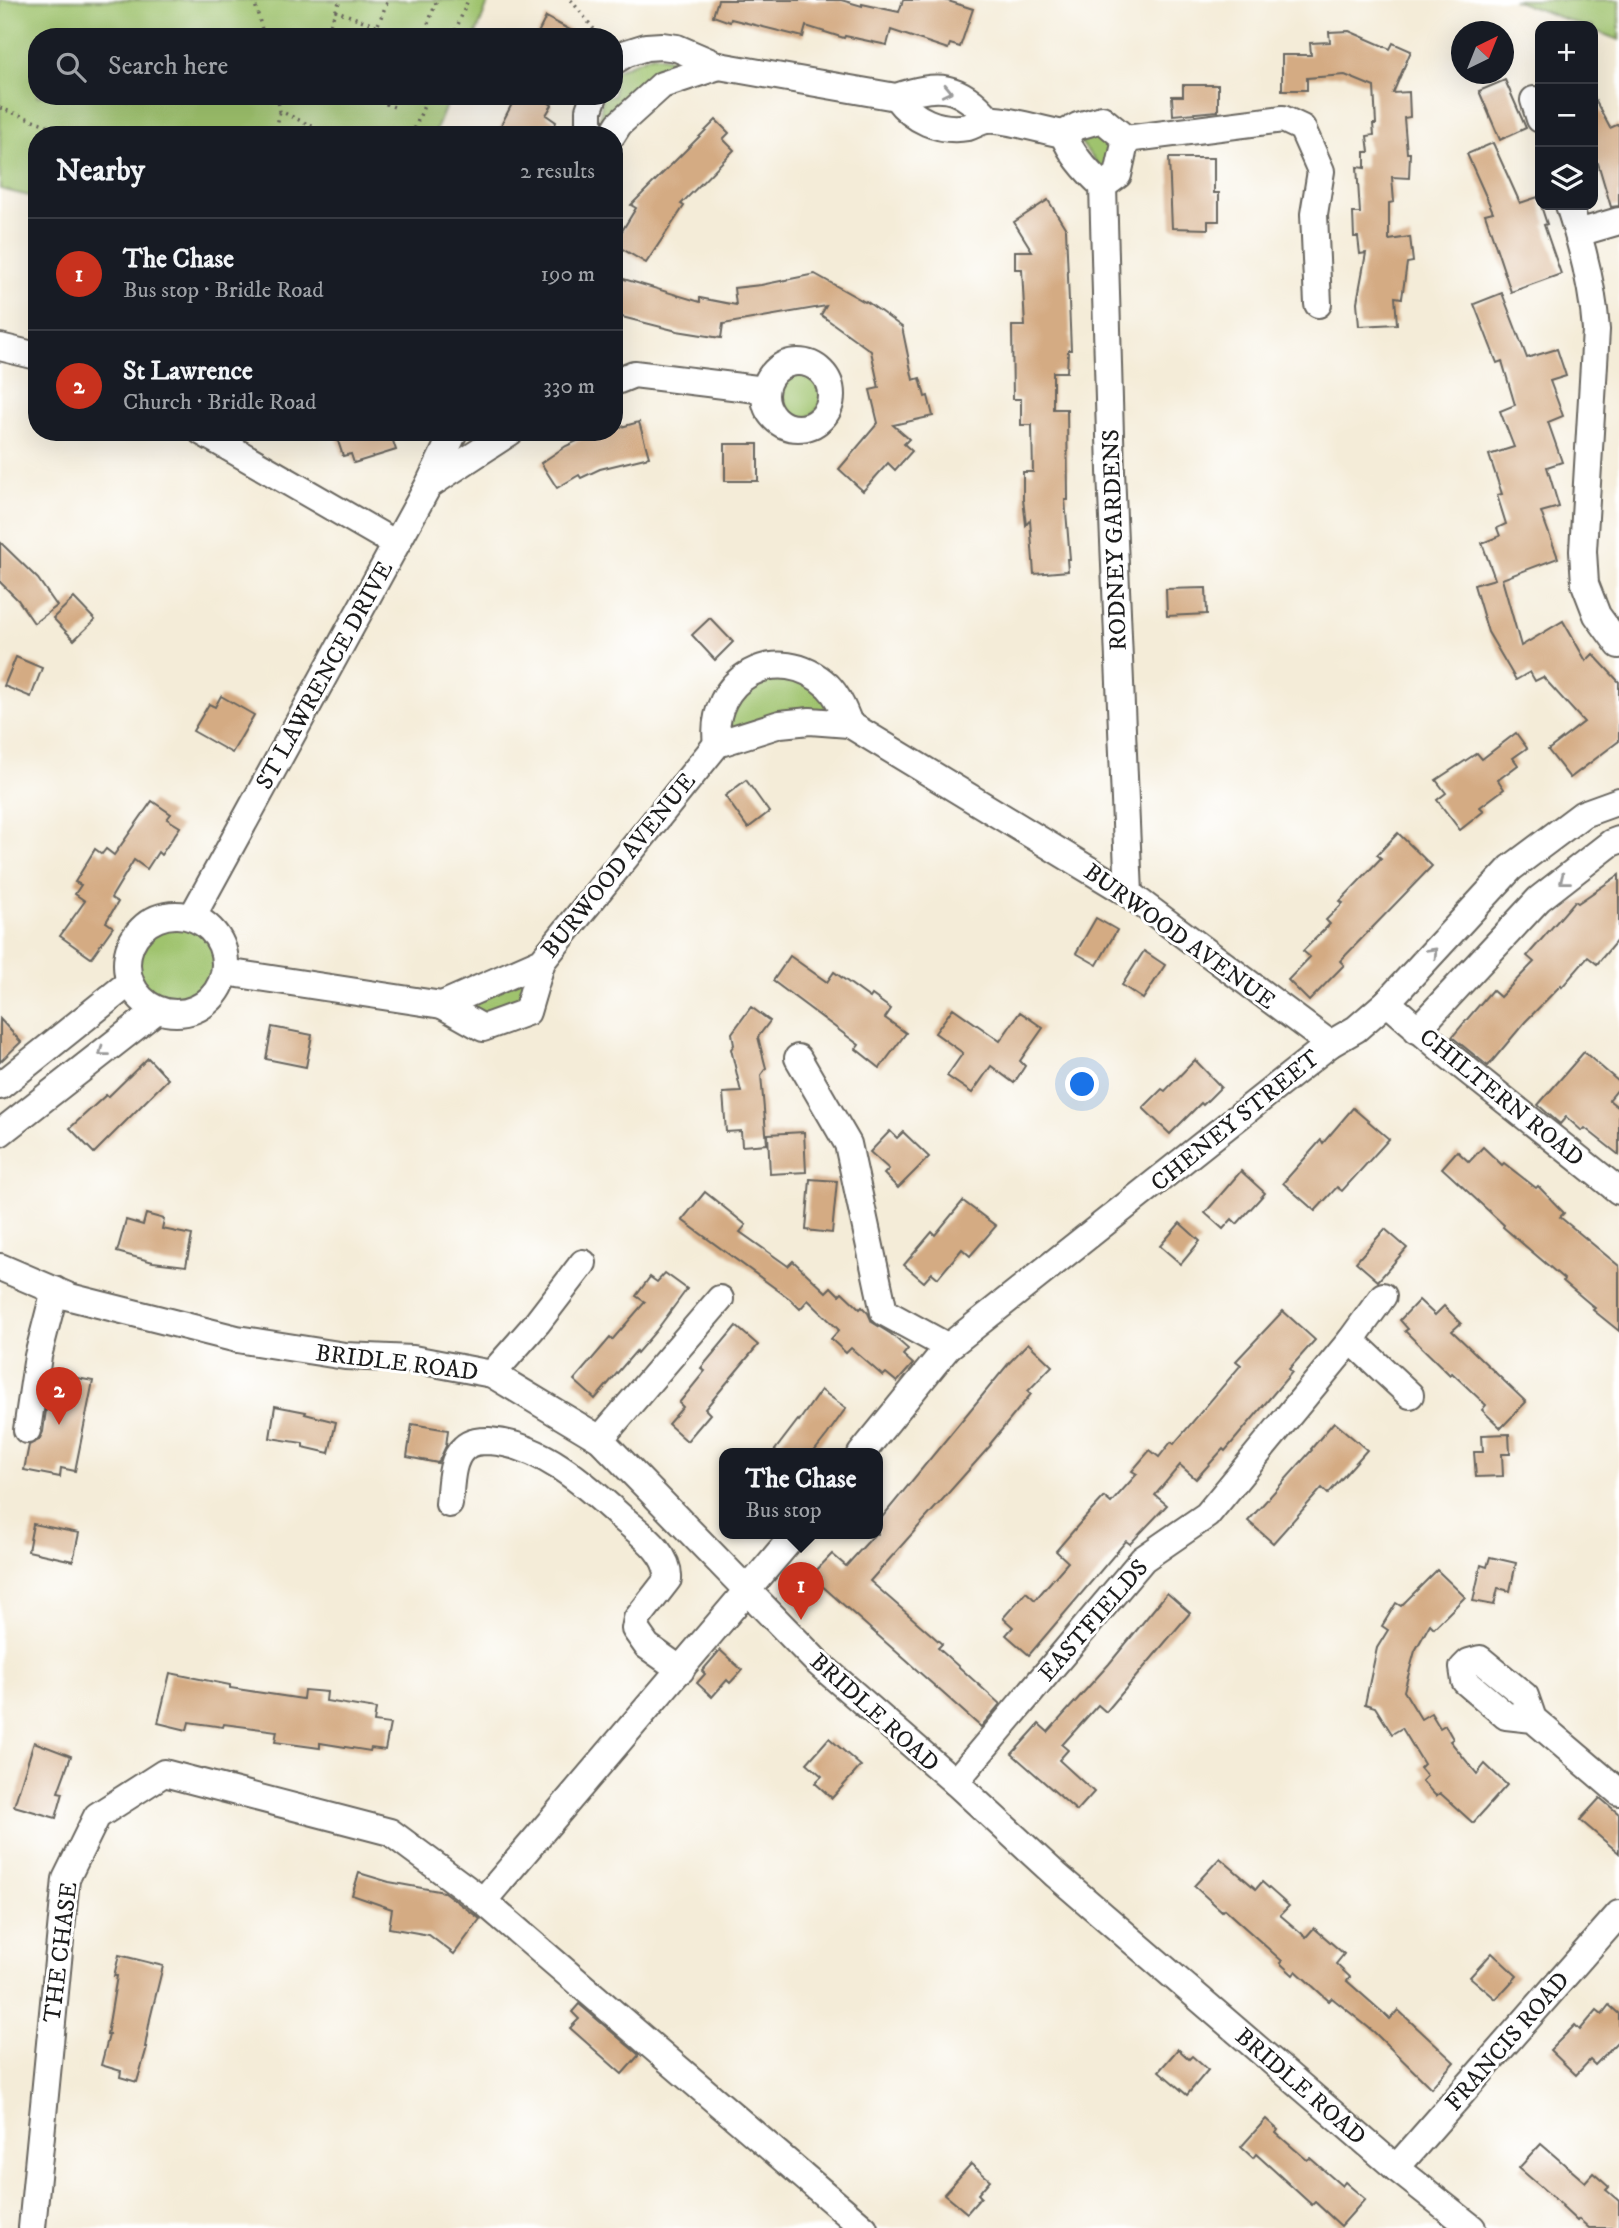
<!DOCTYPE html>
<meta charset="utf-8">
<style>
body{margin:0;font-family:"IM FELL DW Pica",serif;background:#20242c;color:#f1f3f6}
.controls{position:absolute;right:21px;top:21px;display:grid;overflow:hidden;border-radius:14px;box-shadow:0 7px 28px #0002}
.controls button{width:63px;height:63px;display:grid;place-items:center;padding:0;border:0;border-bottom:2px solid #363941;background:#171b24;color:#f1f3f6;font:35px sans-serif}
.compass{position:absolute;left:1451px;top:21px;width:63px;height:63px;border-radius:50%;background:#171b24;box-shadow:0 7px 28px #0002;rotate:43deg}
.you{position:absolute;left:1083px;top:1085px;width:24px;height:24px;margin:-18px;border:5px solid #fff;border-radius:50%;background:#1a73e8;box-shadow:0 0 0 10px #1a73e833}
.badge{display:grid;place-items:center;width:46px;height:46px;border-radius:50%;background:#c8321e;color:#fff;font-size:23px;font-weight:700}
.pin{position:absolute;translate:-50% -58px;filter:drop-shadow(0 2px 4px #0008)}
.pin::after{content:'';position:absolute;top:37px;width:24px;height:21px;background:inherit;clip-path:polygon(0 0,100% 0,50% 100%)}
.popup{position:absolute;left:719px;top:1448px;width:164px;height:91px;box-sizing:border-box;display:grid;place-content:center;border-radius:14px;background:#171b24;filter:drop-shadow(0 2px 5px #0005);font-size:23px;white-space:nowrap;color:#9ea1a6}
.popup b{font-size:26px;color:#f1f3f6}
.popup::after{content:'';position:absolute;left:50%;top:100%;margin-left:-14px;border:14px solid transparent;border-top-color:#171b24}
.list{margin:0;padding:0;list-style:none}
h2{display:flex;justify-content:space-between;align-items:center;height:91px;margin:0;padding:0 28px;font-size:30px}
h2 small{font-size:23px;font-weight:400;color:#9ea1a6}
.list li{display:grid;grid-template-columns:46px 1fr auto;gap:21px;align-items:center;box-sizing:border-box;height:112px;padding:0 28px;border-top:2px solid #363941}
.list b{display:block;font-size:26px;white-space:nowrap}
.list p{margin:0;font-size:23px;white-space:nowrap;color:#9ea1a6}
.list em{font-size:23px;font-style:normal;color:#9ea1a6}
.icon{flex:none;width:38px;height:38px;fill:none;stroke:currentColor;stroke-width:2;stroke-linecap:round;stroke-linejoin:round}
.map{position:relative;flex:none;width:1619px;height:2228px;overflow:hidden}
.search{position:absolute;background:#171b24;box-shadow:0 7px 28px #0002;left:28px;top:28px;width:595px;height:77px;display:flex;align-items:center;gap:18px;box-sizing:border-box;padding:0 24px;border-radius:28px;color:#9ea1a6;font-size:26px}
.panel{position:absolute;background:#171b24;box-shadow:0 7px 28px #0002;left:28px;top:126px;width:595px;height:315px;border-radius:28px}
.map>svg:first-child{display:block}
.green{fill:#9fc36d;stroke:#5e7044;stroke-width:2}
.building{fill:#d4ab83}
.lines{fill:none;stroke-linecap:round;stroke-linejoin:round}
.minor-casing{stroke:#68655e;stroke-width:30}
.path{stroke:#68655e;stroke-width:3.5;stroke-dasharray:2 5;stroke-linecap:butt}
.minor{stroke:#fff;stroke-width:26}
.oneway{stroke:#999}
.labels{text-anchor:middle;stroke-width:6;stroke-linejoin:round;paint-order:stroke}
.street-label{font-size:24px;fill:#1c1c1c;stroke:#fff}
</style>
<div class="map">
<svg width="1619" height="2228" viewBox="0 0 1619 2228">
<rect width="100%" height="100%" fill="#fff"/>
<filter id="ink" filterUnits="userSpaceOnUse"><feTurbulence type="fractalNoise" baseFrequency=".0143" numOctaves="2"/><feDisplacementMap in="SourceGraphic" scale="14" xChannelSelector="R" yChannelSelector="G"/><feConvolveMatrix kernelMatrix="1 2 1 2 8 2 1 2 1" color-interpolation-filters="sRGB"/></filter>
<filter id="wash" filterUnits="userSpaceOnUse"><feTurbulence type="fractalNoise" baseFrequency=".00686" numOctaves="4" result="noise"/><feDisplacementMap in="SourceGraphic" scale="28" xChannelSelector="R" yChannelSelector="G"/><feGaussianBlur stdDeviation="1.57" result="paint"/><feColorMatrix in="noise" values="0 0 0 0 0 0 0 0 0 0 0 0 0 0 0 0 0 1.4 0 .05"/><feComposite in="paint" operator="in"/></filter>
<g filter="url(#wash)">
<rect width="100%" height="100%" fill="#f4ecd8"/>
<!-- green -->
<g class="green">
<polygon points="0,0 489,0 475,37 37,37 37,96 450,96 434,135 37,135 37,198 0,189"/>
<polygon points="1513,0 1619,0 1619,40 1593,30 1593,26 1583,26"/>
<polygon points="652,55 697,64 599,134 602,96 614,96 614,71"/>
<polygon points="1091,129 1112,137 1120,164 1102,170 1079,140"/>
<circle cx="798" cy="395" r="24"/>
<polygon points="798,674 828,701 826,708 821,711 732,728 728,724 730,704 758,677"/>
<circle cx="177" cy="964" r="40"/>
<polygon points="529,976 519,1004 483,1019 458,1005"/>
</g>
<g id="blocks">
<!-- building -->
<g class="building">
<polygon points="718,0 841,0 862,6 862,4 899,12 903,0 945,0 973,9 960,47 950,44 948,49 891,30 887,45 845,36 844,38 806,26 803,37 731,19 730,22 713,16"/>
<polygon points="546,17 583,37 536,37"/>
<polygon points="1349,31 1390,49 1393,43 1411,51 1393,93 1409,92 1410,117 1404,118 1407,153 1410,153 1409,178 1392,177 1394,202 1389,203 1389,240 1410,237 1413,262 1407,263 1402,298 1395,297 1397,324 1359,326 1357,302 1366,253 1360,254 1358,237 1354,237 1353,213 1360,213 1357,167 1365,168 1365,152 1369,152 1367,136 1374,135 1373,124 1376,124 1374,87 1345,75 1307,78 1307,90 1282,90 1282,55 1311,55 1310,43 1330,42 1329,32"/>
<polygon points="1505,80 1526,128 1500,140 1479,91"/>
<polygon points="1183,85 1218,85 1218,111 1173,115 1172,96 1183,96"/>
<polygon points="516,96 553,96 549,103 552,105 546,115 556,122 549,135 496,135"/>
<polygon points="1593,96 1610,128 1619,124 1619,206 1611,207 1598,163 1593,165"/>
<polygon points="716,120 729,133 723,139 734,150 681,204 684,206 646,263 614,244 636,208 631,205"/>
<polygon points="1493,143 1520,203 1538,197 1547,224 1544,225 1561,274 1511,292 1485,214 1493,212 1467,154"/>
<polygon points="1169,158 1214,158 1214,193 1219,193 1219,221 1208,221 1208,229 1172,228"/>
<polygon points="1048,200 1066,229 1071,350 1068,350 1067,372 1053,372 1053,409 1067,409 1068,500 1065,500 1070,559 1067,559 1068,571 1034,574 1030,520 1026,525 1023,499 1023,472 1033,472 1032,425 1021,425 1021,399 1013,399 1012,326 1025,326 1022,269 1015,269 1015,251 1032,251 1014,222"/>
<polygon points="815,274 865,302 866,301 902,327 913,380 920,378 925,397 928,396 933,416 893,425 909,439 904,444 912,451 895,470 888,463 863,491 839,469 878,423 870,390 879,388 871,351 821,315 826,306 723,324 721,338 677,331 614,315 614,276 700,302 700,298 736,305 734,288 761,285"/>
<polygon points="1502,293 1527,358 1557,349 1566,376 1550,381 1563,416 1548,422 1562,462 1547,467 1559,507 1541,512 1558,558 1502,579 1521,646 1563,621 1586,661 1593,654 1619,682 1619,741 1570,778 1548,750 1584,722 1543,677 1535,681 1530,672 1516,680 1488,632 1474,585 1495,579 1482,543 1500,536 1497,528 1506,524 1497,495 1502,494 1489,455 1514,447 1500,411 1515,405 1502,361 1497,363 1474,304"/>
<polygon points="639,422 649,457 600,469 581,478 579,475 557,488 541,463 566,446 590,435 614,432 614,429"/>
<polygon points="335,432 390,432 396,450 354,463 351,454 343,456"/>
<rect x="725" y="444" width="33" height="37"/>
<polygon points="0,542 38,579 57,606 34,623 18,600 0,582"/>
<polygon points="1206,588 1207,614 1167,616 1166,589"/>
<polygon points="74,598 95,620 74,640 53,618"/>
<polygon points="710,618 733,642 715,660 692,635"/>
<polygon points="16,657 42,668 31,697 4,686"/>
<polygon points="221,696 254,715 232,753 193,731 209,704 215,707"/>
<polygon points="1516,733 1527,748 1513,758 1518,765 1498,780 1504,789 1480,807 1484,811 1460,830 1437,800 1446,793 1436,780 1477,753 1482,759"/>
<polygon points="746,780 769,812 748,828 725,796"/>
<polygon points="152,801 171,814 167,819 180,827 161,855 158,852 147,869 134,860 111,898 118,902 106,922 113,927 91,958 60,936 85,901 75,894 81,885 75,882 95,849 102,854 106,849 114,855"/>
<polygon points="1398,833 1432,866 1340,961 1344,965 1309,1001 1288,980 1310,957 1303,951 1330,924 1326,920 1343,903 1340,901 1381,858 1377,855"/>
<polygon points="1619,875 1619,938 1597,964 1588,957 1562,987 1561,985 1525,1022 1488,1066 1452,1037 1492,990 1500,997 1534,962 1527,956 1575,901 1578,903"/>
<polygon points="1096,918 1117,930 1097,965 1076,953"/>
<polygon points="1144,951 1165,965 1143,999 1122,985"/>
<polygon points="790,956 827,982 834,972 870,998 872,995 891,1009 885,1018 906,1033 880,1068 856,1049 859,1045 773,981"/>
<polygon points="751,1007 770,1021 758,1037 766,1068 761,1075 767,1144 742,1146 741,1131 726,1132 723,1093 741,1092 731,1049 734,1045 732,1033"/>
<polygon points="953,1008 1000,1041 1020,1012 1043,1028 1020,1061 1025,1066 1014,1083 991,1066 972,1093 947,1076 963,1053 935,1033"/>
<polygon points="0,1019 21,1042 0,1062"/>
<polygon points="272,1027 312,1035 306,1067 266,1059"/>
<polygon points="1584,1052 1619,1082 1619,1088 1609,1100 1619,1108 1619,1155 1585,1128 1582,1131 1566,1117 1560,1124 1538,1105"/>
<polygon points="148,1058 168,1079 94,1153 70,1128 106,1095 108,1097"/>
<polygon points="1195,1060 1221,1087 1203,1105 1201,1103 1170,1134 1143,1108 1162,1089 1165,1091"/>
<polygon points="1353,1108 1389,1139 1342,1191 1337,1187 1315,1211 1283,1183 1321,1140 1323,1143"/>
<polygon points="890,1131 897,1138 903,1132 929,1157 898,1188 884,1174 889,1169 870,1152"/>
<polygon points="804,1132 806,1172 770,1174 768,1134"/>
<polygon points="1483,1147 1502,1165 1504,1163 1536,1188 1538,1186 1564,1213 1560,1217 1619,1266 1619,1331 1593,1310 1595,1308 1563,1281 1564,1279 1503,1227 1504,1225 1442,1168 1457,1151 1469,1162"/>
<polygon points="1241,1171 1265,1193 1237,1224 1232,1219 1223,1229 1205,1213"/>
<polygon points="810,1179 837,1181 832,1233 806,1230"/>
<polygon points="705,1192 746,1225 740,1232 788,1266 793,1261 826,1292 831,1287 839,1295 842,1292 860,1309 862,1307 868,1313 872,1322 891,1334 908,1349 903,1355 913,1364 897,1382 886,1373 883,1376 851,1348 846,1353 831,1339 839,1330 808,1300 800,1309 790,1299 682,1220"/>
<polygon points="963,1201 996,1226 970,1256 962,1249 938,1278 932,1273 924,1282 904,1265 932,1232 935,1235"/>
<polygon points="146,1214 164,1219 162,1229 192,1235 186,1266 153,1262 117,1252 126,1220 143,1225"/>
<polygon points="1180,1223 1200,1241 1181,1264 1160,1246"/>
<polygon points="1385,1229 1407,1248 1378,1281 1356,1262"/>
<polygon points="665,1273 687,1289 656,1331 637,1353 636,1351 595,1399 574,1380 610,1338 612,1340 645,1302 636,1296 650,1277 657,1282"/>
<polygon points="1419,1300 1435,1315 1444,1306 1461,1323 1452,1331 1526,1402 1501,1428 1482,1410 1486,1405 1452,1373 1450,1375 1405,1331 1408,1329 1400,1320"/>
<polygon points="1283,1311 1315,1340 1289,1369 1292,1372 1225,1451 1223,1449 1196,1479 1180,1465 1155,1495 1167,1505 1130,1544 1126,1541 1029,1655 1006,1635 1013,1627 1003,1618 1026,1592 1035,1600 1068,1562 1056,1551 1080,1523 1104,1497 1111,1503 1137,1474 1132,1471 1150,1450 1159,1457 1171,1442 1174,1444 1241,1365 1236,1361"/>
<polygon points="736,1326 758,1345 705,1409 710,1414 687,1441 668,1424 683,1407 679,1403 705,1371 701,1368"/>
<polygon points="1028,1343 1052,1366 1028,1391 1031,1394 990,1444 991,1445 870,1581 942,1644 938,1648 1000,1704 981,1727 811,1576 832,1554 846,1566 875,1534 878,1534 878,1522 1009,1363"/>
<polygon points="51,1373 93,1381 75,1471 61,1468 60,1477 24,1470 29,1445 39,1440 43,1432"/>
<polygon points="821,1390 846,1408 827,1435 812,1454 772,1454 798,1420 799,1421"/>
<polygon points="275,1406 306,1412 305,1414 336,1422 329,1453 303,1447 303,1443 270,1438"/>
<polygon points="1334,1422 1367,1450 1328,1494 1322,1488 1273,1543 1248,1521 1312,1450 1311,1449"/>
<polygon points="412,1424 448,1430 446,1446 438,1463 407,1457"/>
<polygon points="1509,1434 1510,1454 1502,1454 1503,1476 1476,1477 1474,1452 1483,1452 1482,1435"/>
<polygon points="33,1524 79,1533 73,1561 28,1551"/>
<polygon points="1490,1557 1516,1563 1510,1591 1498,1588 1494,1605 1473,1601 1481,1565 1487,1567"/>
<polygon points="1437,1570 1465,1597 1434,1628 1430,1624 1415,1651 1404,1691 1421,1719 1431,1713 1440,1728 1445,1725 1453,1739 1450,1741 1477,1774 1485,1764 1507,1785 1473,1823 1440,1793 1436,1796 1422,1781 1427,1776 1420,1768 1424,1764 1402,1728 1392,1734 1375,1707 1365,1704 1377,1648 1388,1630 1382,1626 1396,1603 1401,1606"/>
<polygon points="1167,1593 1190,1613 1106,1712 1098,1705 1062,1745 1068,1750 1059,1760 1094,1792 1077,1811 1012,1754 1039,1724 1048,1732 1109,1664"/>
<polygon points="720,1650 742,1670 730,1683 727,1680 712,1697 697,1683 705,1674 702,1671"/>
<polygon points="170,1673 230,1685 230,1688 303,1699 304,1690 327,1692 326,1701 376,1709 374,1722 390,1724 385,1750 371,1748 370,1751 320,1743 320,1748 275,1742 277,1731 224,1724 223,1727 189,1722 187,1730 158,1723"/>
<polygon points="829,1738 861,1766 832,1798 815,1783 822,1776 807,1763"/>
<polygon points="34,1742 71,1756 58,1792 63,1793 56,1818 14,1806"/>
<polygon points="1600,1798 1619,1814 1619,1853 1580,1820"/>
<polygon points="1220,1858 1256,1889 1262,1882 1289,1906 1280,1915 1306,1937 1314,1928 1344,1954 1336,1964 1350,1977 1347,1981 1390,2019 1398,2010 1454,2062 1431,2088 1374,2032 1332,1998 1329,2001 1296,1971 1293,1975 1280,1963 1282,1961 1224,1909 1222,1911 1194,1886"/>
<polygon points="359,1873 389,1882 444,1892 480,1919 454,1954 429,1935 389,1928 392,1909 352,1895"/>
<polygon points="1492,1953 1517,1976 1496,1999 1470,1977"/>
<polygon points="119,1955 163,1966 150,2019 145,2047 147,2047 137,2082 120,2077 121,2071 101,2065 109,2035 107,2035 117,1976 114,1976"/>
<polygon points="579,2004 639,2055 622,2074 570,2028 579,2019 572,2012"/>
<polygon points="1609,2005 1619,2014 1619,2040 1595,2065 1590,2060 1576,2075 1550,2050 1575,2025 1580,2030 1597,2010 1602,2014"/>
<polygon points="1178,2049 1189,2059 1192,2056 1208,2070 1187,2095 1159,2071"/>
<polygon points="1266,2119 1278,2130 1276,2133 1307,2160 1310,2158 1342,2186 1345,2182 1365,2199 1341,2226 1315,2202 1312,2205 1256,2154 1253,2158 1241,2147"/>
<polygon points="1541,2144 1585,2182 1593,2173 1609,2187 1606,2190 1619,2201 1619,2228 1589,2228 1579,2219 1577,2221 1562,2207 1563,2206 1519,2168"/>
<polygon points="971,2164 990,2180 978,2194 981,2197 967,2213 944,2194"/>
</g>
</g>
</g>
<g filter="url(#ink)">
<use href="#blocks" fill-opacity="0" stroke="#68655e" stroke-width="2"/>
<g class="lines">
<defs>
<g id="minor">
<path d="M614 61 627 53 646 47 662 46 677 48 719 66 896 97C938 83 960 84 989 119"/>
<path d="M896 97C913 120 939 132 968 127 975 125 981 120 988 120 1002 118 1047 131 1063 134 1072 155 1086 171 1103 186L1111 471 1129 894"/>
<polyline points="1534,100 1540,119"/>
<polyline points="1063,134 1078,126 1102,119 1126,139 1118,175 1103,186"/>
<polyline points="589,135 589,110 594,96"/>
<polyline points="612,135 619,124 662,85 719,66"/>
<polyline points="1126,139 1283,119 1302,128 1321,171 1314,214 1318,304"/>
<path d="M1569 205C1582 245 1593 287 1596 330L1583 551 1585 584 1597 615 1619 645"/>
<polyline points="1578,233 1619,221"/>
<polyline points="0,347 37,356"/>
<circle cx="798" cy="395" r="33"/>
<polyline points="614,382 634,374 765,390"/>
<polyline points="202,432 396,544"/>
<polyline points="429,485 510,432"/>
<path d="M717 744C708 679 778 639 828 686 838 696 844 710 849 724"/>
<circle cx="176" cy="964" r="49"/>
<polyline points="192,917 428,486 454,432"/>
<polyline points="225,972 442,1005 542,961 717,744 780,724 810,721 849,724 1129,894 1330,1044"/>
<polyline points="1387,1002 1447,1054 1619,1191"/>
<polyline points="442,1005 483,1028 527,1012 542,961"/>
<polyline points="1417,1030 1539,899 1611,843 1619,840"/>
<polyline points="798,1058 848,1144 884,1312 948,1347"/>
<polyline points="0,1086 130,982"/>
<polyline points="0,1133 157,1010"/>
<polyline points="0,1267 70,1297 237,1339 345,1356 413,1359 492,1374 600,1439 817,1662 955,1782 1056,1875 1396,2168 1472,2228"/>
<polyline points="1351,1340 1410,1395"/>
<polyline points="492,1374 537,1323 583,1263"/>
<polyline points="27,1430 38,1356 55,1290"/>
<polyline points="600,1439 720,1299"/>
<polyline points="861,1454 948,1347 1330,1044 1356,1029 1387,1002 1511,868 1583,814 1619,801"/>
<path d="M449 1504C451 1486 450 1460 464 1448 471 1441 480 1441 489 1441 541 1444 585 1484 621 1517 638 1532 670 1553 668 1579L637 1619 635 1629 647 1646 681 1670"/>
<polyline points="1533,1719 1506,1716 1465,1681 1463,1668 1469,1662 1480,1659 1525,1696 1533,1719 1619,1792"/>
<polyline points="955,1782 1143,1559 1207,1515 1351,1340 1383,1296"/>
<polyline points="483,1901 795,1534"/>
<polyline points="1396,2168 1619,1914"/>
<polyline points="32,2228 66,1879 97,1816 164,1773 390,1832 483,1901 864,2228"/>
</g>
</defs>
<!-- minor casing -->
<use href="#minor" class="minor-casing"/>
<!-- path -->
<g class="path">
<polyline points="254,0 264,37"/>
<polyline points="571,0 600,37"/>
<polyline points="335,10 404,37"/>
<polyline points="325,37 340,0"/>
<polyline points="373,37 388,0"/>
<polyline points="423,37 437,0"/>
<polyline points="453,37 468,0"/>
<polyline points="277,96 280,111 331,135"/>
<polyline points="366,96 394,107 399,96"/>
<polyline points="0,108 74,135"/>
<polyline points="275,135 280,111"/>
<polyline points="412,135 428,96"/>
</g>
<!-- minor -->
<use href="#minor" class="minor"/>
</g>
<!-- one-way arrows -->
<defs><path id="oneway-chevron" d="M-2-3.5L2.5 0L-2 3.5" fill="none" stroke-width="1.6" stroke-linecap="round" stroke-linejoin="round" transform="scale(1.75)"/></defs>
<g class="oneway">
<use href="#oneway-chevron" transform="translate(947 91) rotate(13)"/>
<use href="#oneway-chevron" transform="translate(1564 880) rotate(142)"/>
<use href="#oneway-chevron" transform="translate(1433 952) rotate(-47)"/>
<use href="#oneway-chevron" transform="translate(103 1052) rotate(142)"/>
</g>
</g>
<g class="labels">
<!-- street labels -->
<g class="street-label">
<text transform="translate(1114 540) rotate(-92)" y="8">RODNEY GARDENS</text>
<text transform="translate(324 675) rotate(-61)" y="8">ST LAWRENCE DRIVE</text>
<text transform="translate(618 865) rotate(-51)" y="8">BURWOOD AVENUE</text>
<text transform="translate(1180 936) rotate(36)" y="8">BURWOOD AVENUE</text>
<text transform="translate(1502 1097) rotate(39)" y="8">CHILTERN ROAD</text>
<text transform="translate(1235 1120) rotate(-39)" y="8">CHENEY STREET</text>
<text transform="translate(397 1362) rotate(7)" y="8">BRIDLE ROAD</text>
<text transform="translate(1093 1620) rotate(-49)" y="8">EASTFIELDS</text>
<text transform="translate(875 1712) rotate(42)" y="8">BRIDLE ROAD</text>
<text transform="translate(60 1952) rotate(-83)" y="8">THE CHASE</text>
<text transform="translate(1507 2041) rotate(-49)" y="8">FRANCIS ROAD</text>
<text transform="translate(1301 2086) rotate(41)" y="8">BRIDLE ROAD</text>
</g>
</g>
</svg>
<div class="controls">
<button>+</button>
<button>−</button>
<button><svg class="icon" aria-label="layers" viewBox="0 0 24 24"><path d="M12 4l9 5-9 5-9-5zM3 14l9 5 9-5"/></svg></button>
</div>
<svg class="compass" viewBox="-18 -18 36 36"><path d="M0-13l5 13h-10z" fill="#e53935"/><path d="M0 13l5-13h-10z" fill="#9ea1a6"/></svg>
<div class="you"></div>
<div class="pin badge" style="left:801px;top:1620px">1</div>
<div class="popup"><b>The Chase</b>Bus stop</div>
<div class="pin badge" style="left:59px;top:1425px">2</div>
<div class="search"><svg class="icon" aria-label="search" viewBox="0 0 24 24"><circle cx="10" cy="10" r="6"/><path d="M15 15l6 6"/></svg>Search here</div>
<section class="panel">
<h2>Nearby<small>2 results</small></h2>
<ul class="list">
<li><span class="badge">1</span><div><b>The Chase</b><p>Bus stop · Bridle Road</p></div><em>190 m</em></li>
<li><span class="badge">2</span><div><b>St Lawrence</b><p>Church · Bridle Road</p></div><em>330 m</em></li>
</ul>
</section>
</div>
